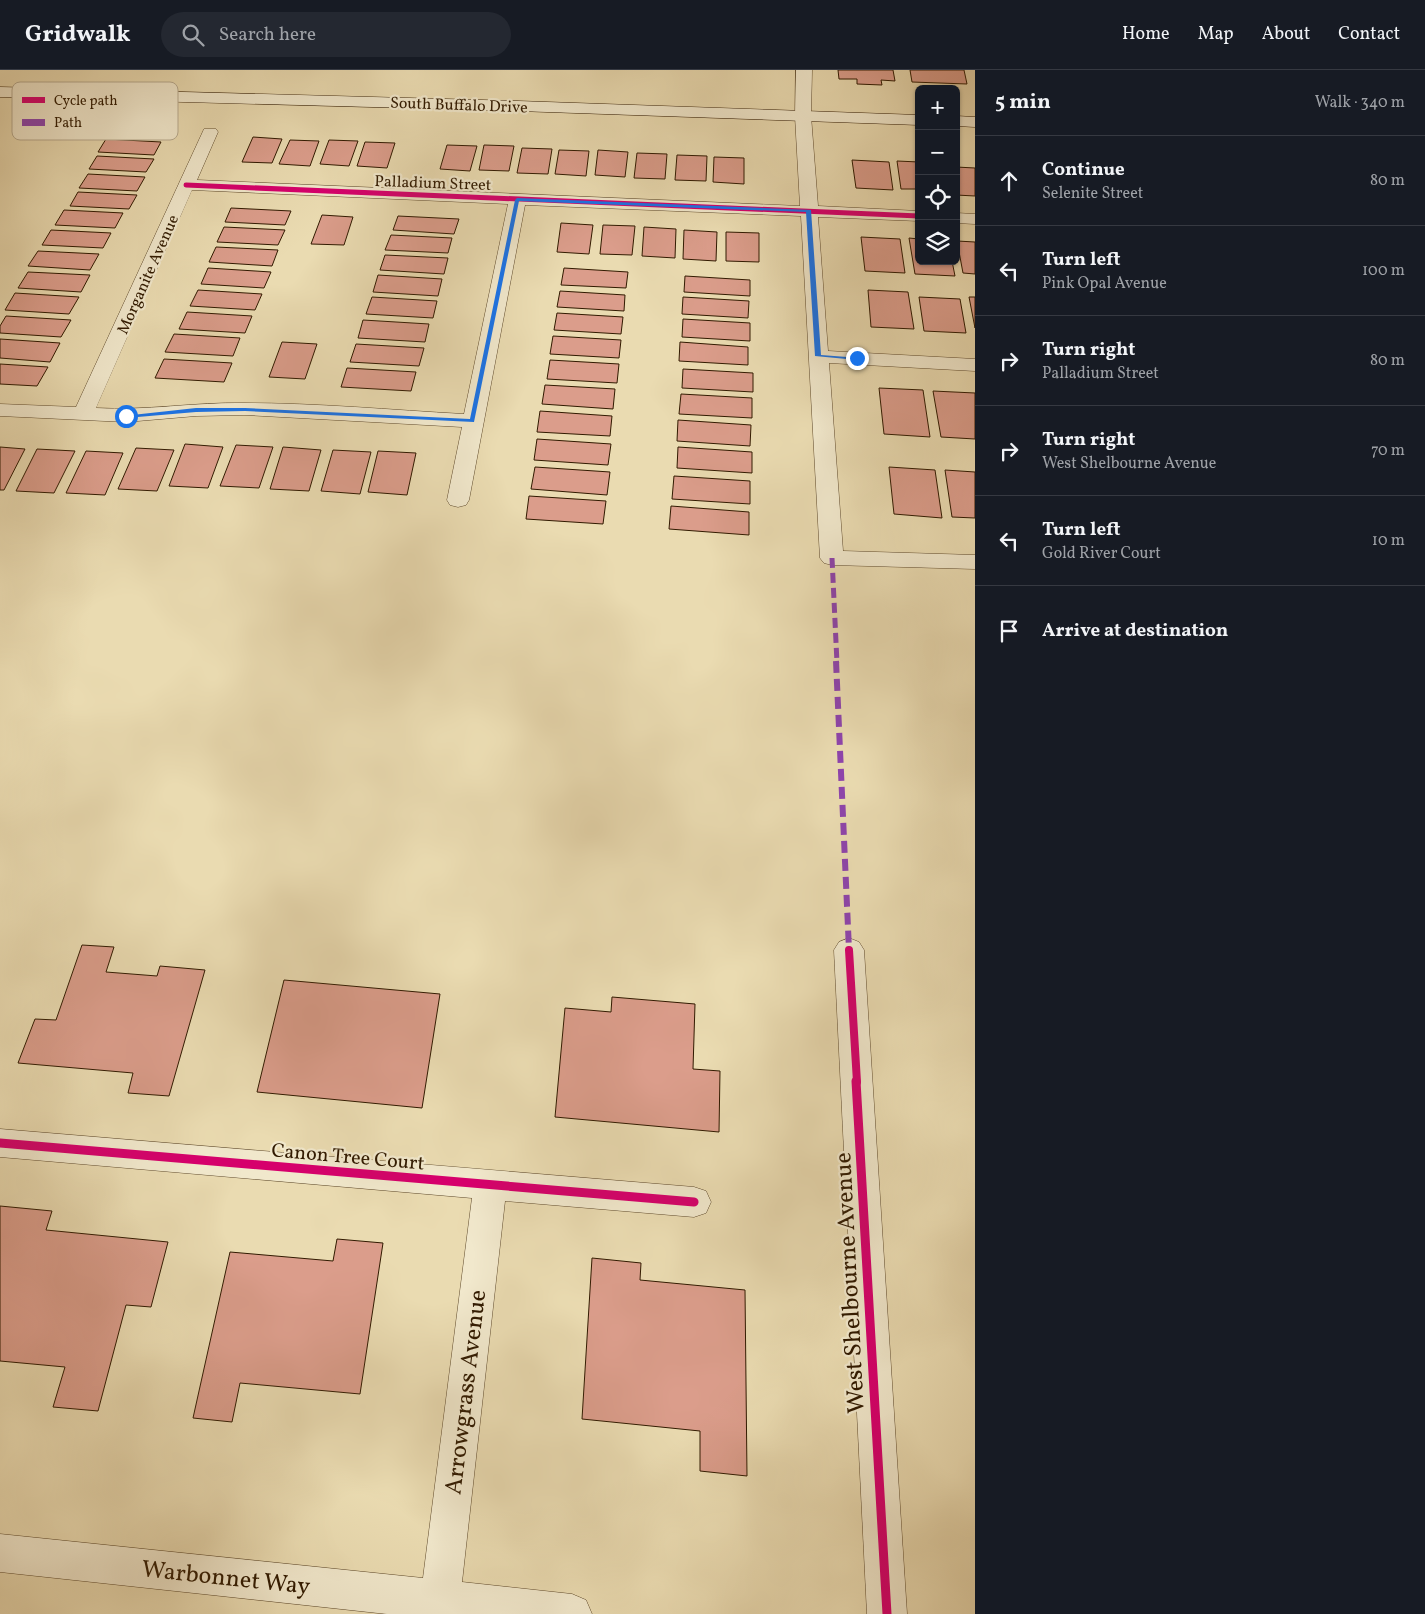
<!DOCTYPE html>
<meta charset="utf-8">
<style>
body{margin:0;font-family:Vollkorn,serif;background:#242831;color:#f1f3f6}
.controls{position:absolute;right:15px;top:15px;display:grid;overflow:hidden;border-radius:8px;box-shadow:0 1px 4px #0004}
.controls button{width:45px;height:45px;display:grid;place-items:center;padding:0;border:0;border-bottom:1px solid #363941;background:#171b24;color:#f1f3f6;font:25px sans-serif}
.stop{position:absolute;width:15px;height:15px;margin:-11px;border:4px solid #1a73e8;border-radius:50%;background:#fff}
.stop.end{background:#1a73e8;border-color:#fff;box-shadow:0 1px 5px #0008}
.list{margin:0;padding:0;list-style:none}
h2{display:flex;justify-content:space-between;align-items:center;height:65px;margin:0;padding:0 20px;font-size:21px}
h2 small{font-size:16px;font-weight:400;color:#9ea1a6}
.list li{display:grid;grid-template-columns:32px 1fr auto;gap:15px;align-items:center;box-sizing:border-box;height:90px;padding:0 20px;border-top:1px solid #363941}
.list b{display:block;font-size:19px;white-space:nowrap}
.list p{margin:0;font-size:16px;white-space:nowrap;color:#9ea1a6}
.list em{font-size:16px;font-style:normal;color:#9ea1a6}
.icon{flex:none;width:28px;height:28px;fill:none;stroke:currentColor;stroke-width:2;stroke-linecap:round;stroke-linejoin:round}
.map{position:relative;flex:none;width:975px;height:1544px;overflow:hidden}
header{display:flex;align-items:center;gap:30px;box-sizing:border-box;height:70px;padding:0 25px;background:#171b24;border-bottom:1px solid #363941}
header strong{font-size:24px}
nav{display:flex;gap:28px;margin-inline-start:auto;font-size:18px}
.search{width:350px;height:45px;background:#242831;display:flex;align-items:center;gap:12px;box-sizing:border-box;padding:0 18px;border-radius:28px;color:#9ea1a6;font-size:19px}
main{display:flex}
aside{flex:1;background:#171b24}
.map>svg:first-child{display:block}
.building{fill:#db9d8b;stroke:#311a00}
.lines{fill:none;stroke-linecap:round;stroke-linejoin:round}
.minor-casing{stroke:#5f4a2c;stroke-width:1}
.secondary-casing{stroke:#311a00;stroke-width:1}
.minor{fill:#f1e8cc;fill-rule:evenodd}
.secondary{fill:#f1e8cc;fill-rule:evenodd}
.quiet-far1{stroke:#8e44ad;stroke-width:5;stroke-dasharray:10 5;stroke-linecap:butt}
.quiet{stroke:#8e44ad;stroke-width:6;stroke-dasharray:12 6;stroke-linecap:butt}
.cycleway-far2-casing{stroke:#f1e8cc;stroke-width:7}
.cycleway-far1-casing{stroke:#f1e8cc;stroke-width:11}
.cycleway-casing{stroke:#f1e8cc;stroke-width:12}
.cycleway-far2{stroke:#d6006c;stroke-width:5}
.cycleway-far1{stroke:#d6006c;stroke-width:8}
.cycleway{stroke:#d6006c;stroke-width:9}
.route{fill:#1a73e8}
.labels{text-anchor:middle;stroke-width:4.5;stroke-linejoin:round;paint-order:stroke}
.far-street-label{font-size:16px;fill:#311a00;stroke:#f1e8cc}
.street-label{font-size:20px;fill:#311a00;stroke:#f1e8cc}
.near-street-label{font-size:24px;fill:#311a00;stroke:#f1e8cc}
.key{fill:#f1e8cc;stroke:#b7aa8f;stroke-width:1}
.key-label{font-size:14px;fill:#311a00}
</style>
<header>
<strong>Gridwalk</strong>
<div class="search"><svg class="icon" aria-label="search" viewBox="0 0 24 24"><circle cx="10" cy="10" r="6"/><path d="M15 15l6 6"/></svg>Search here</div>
<nav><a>Home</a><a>Map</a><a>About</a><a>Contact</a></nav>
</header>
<main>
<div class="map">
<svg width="975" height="1544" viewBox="0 0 975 1544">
<rect width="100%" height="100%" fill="#eadbb1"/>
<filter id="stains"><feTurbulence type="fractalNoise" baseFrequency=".004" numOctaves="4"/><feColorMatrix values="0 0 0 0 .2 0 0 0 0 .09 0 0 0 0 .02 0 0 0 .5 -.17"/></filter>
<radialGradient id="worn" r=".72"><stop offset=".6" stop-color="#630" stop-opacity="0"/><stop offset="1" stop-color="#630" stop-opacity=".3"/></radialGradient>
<!-- building -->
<g class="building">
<polygon points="838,0 893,0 895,11 881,10 882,15 857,14 857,9 839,9"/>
<polygon points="910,0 964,0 967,14 912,12"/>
<polygon points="253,67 282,69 272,93 242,92"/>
<polygon points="106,69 161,72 154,85 98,82"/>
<polygon points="290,70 319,71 310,96 279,94"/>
<polygon points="329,70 358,71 349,96 320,94"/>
<polygon points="365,72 395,73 387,98 357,96"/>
<polygon points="447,75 477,76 470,101 440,99"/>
<polygon points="484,75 514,76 509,101 479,100"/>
<polygon points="522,78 552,79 548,104 517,103"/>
<polygon points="559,80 589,81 586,106 555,104"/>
<polygon points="598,80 628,82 625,107 595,105"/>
<polygon points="637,83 667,84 665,109 634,108"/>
<polygon points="677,85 707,86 706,111 675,110"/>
<polygon points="97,86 154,89 146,102 89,99"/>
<polygon points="714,87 744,88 744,114 713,112"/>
<polygon points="852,90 889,92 893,120 856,118"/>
<polygon points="897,91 919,92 919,119 901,119"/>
<polygon points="956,97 975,98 975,126 956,125"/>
<polygon points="88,104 145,107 137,121 79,118"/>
<polygon points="78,122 137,125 129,139 70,136"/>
<polygon points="231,138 291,141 285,155 225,152"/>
<polygon points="64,140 123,143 115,158 55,155"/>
<polygon points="322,145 353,147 344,175 311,174"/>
<polygon points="398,146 459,149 454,164 393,160"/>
<polygon points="561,153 593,155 589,184 557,182"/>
<polygon points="603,155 635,156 632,185 600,184"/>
<polygon points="224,157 285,160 278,175 217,172"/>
<polygon points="644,157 676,159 675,188 642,186"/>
<polygon points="51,160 111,163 103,178 42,175"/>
<polygon points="684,160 717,162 716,191 683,189"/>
<polygon points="726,162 759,163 759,192 726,191"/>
<polygon points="391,165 452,168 448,183 385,180"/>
<polygon points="861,167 900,169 905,203 865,201"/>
<polygon points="909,168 919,169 919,191 952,191 955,206 915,204"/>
<polygon points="957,171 975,172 975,204 963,203"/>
<polygon points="216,177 278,180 272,196 209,192"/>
<polygon points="38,181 99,184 90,200 28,196"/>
<polygon points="385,185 448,188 444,204 380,200"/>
<polygon points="208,198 271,202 264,218 201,214"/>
<polygon points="564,198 628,202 626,218 561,215"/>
<polygon points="28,202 90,205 81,222 18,218"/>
<polygon points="378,205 442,209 438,226 373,222"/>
<polygon points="685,206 750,210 750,226 684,222"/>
<polygon points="198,220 262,224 255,240 190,236"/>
<polygon points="868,220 908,222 914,259 871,257"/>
<polygon points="560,221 625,225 624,241 557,237"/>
<polygon points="15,223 79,227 69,244 5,240"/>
<polygon points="372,227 437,231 433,248 366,244"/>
<polygon points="683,227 749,231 748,248 682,244"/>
<polygon points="919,227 960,229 966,263 924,261"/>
<polygon points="969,227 975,227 975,258"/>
<polygon points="187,242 252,246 245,263 179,259"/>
<polygon points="557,243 623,247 621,264 554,260"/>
<polygon points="6,246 71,250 61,267 0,263 0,256"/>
<polygon points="683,249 750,253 750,271 682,267"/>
<polygon points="363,250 429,254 425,272 358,268"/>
<polygon points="174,264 240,268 233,286 165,282"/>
<polygon points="553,266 621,270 619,288 550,284"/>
<polygon points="0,269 60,273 50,292 0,288"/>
<polygon points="282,272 317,274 305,309 269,307"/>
<polygon points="680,272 748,277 748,295 679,291"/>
<polygon points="356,274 424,278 419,296 350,292"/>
<polygon points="164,289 232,293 224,312 155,308"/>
<polygon points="550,290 619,294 617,313 547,309"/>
<polygon points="0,294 48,297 37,316 0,314"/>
<polygon points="347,298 416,302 411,321 341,317"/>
<polygon points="683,299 753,303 753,322 682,318"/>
<polygon points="545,315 615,319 613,339 542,334"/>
<polygon points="879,318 923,320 930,367 884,364"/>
<polygon points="933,321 975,323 975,369 941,367"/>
<polygon points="681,324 752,328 752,348 679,344"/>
<polygon points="540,341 612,346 610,366 537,362"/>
<polygon points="678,350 751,355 750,376 677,371"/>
<polygon points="537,369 611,374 608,395 534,390"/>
<polygon points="185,374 223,377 208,418 169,416"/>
<polygon points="236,375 273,377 259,418 220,416"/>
<polygon points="0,377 25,379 4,420 0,420"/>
<polygon points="283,377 321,380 309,421 270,419"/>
<polygon points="678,377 752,382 752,403 677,398"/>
<polygon points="136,378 174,380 157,421 118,419"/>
<polygon points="37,379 75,381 54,423 16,421"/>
<polygon points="333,380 371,382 360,424 321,421"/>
<polygon points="86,381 123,383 105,425 66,423"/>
<polygon points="378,381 416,383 407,425 368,422"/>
<polygon points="535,397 610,402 607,425 531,419"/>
<polygon points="889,397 935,400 942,448 894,444"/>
<polygon points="945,400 975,402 975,448 952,447"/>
<polygon points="674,406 750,411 750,434 672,429"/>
<polygon points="529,426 606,431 603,454 526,449"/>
<polygon points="671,436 749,442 749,465 669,459"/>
<polygon points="82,875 114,877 106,902 157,906 160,896 205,900 169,1026 128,1023 133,1003 18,993 35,949 56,950"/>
<polygon points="284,910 440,924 422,1038 257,1022"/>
<polygon points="612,927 695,934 693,999 720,1001 719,1062 555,1047 565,938 611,942"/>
<polygon points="0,1136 52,1141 46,1160 168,1172 151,1237 126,1235 98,1341 53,1337 65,1297 0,1291"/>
<polygon points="337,1169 383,1173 360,1324 240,1313 232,1352 193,1348 230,1182 333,1191"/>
<polygon points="592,1188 641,1193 640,1210 745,1220 747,1406 700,1401 700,1361 582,1349"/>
</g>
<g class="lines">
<defs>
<g id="minor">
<path d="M796 0H812L811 46 818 136 919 141V151L818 147 828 281 975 289V301L829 293 843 481 975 485V499L832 495 824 493 820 488 801 146 525 135 469 430 466 435 458 437 450 435 447 430 462 357 245 345 196 346 126 352 0 346V334L76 337 204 59H216L218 62 197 110 800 136 795 46ZM192 120 508 134 464 344C391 340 318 333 244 333 195 332 146 341 96 338Z"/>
<polygon points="956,143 975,144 975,154 956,153"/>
<polygon points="849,868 859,872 864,880 907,1544 867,1544 834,880 839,872"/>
<polygon points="0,1059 694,1117 706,1121 711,1132 706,1143 694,1147 505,1131 462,1512 572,1524 586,1530 592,1544 387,1544 0,1502 0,1464 423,1508 472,1128 0,1087"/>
</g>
<g id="secondary">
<polygon points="0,17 518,31 919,45 919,55 518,41 0,27"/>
<polygon points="956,46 975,47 975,57 956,56"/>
</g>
</defs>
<!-- minor casing -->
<use href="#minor" class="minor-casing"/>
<!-- secondary casing -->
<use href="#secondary" class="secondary-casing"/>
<!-- minor -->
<use href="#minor" class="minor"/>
<!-- secondary -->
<use href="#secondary" class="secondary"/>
<!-- quiet-far1 -->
<polyline class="quiet-far1" points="832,488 837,593"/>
<!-- quiet -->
<polyline class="quiet" points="836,591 849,880"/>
<defs>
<polyline id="cycleway-far2" points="186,115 919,146"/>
<polyline id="cycleway-far1" points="849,880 857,1012"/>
<g id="cycleway">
<polyline points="856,1011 887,1544"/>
<polyline points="0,1073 694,1132"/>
</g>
</defs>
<!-- cycleway-far2 casing -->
<use href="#cycleway-far2" class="cycleway-far2-casing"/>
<!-- cycleway-far1 casing -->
<use href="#cycleway-far1" class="cycleway-far1-casing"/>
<!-- cycleway casing -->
<use href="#cycleway" class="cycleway-casing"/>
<!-- cycleway-far2 -->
<use href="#cycleway-far2" class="cycleway-far2"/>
<!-- cycleway-far1 -->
<use href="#cycleway-far1" class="cycleway-far1"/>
<!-- cycleway -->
<use href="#cycleway" class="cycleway"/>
</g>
<!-- route -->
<polygon class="route" points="517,128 811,140 821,285 860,288 857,290 815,286 806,142 519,131 474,352 245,341 196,342 126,348 123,346 196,338 245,338 470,349 515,130"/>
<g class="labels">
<!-- far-street labels -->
<g class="far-street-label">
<text transform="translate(459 34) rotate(2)" y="6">South Buffalo Drive</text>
<text transform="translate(433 112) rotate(2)" y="6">Palladium Street</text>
<text transform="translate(147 204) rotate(-66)" y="6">Morganite Avenue</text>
</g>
<!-- street labels -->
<g class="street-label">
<text transform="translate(348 1086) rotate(5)" y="7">Canon Tree Court</text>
</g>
<!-- near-street labels -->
<g class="near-street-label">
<text transform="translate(849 1213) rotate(-93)" y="8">West Shelbourne Avenue</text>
<text transform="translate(465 1322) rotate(-83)" y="8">Arrowgrass Avenue</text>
<text transform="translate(226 1507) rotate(6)" y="8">Warbonnet Way</text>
</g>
</g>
<!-- legend -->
<rect x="12" y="12" width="166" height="58" rx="8" class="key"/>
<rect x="22" y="27" width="23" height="6" fill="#d6006c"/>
<rect x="22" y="49" width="23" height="7" fill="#8e44ad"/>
<g class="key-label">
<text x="54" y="35">Cycle path</text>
<text x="54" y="57">Path</text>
</g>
<rect width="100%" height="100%" filter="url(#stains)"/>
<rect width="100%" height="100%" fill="url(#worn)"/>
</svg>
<div class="controls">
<button>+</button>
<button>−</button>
<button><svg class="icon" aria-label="locate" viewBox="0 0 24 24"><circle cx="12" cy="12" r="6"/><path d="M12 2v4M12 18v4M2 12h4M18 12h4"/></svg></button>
<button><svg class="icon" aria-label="layers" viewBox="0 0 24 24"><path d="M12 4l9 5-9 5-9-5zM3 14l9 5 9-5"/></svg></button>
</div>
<div class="stop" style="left:126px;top:346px"></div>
<div class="stop end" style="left:857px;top:288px"></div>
</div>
<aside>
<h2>5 min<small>Walk · 340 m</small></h2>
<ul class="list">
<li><svg class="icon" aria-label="ahead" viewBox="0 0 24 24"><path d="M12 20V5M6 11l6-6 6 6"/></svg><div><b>Continue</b><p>Selenite Street</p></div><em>80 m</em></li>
<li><svg class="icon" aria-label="left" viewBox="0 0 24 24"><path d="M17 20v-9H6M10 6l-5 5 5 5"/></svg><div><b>Turn left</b><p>Pink Opal Avenue</p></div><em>100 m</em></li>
<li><svg class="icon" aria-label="right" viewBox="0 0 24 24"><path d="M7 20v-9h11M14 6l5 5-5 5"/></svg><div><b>Turn right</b><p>Palladium Street</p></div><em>80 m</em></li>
<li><svg class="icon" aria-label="right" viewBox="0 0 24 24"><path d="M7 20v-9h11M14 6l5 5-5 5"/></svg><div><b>Turn right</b><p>West Shelbourne Avenue</p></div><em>70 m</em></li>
<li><svg class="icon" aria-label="left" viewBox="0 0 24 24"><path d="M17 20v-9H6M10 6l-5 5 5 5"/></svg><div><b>Turn left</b><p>Gold River Court</p></div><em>10 m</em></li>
<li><svg class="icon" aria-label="arrive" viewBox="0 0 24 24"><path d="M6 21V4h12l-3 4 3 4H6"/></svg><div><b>Arrive at destination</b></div></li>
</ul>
</aside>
</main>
